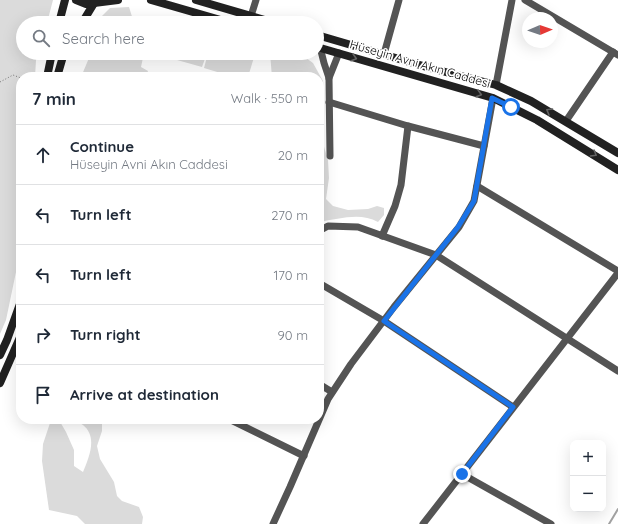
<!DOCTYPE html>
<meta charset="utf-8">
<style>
body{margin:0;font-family:Quicksand,sans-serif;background:#f2f2f3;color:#1f2937}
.controls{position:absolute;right:12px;bottom:12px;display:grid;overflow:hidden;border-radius:8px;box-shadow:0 4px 16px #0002}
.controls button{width:36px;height:36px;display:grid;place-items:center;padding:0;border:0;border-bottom:1px solid #e0e1e3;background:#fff;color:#1f2937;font:20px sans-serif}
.compass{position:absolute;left:522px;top:12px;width:36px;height:36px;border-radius:50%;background:#fff;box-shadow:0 4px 16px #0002;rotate:88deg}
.stop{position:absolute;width:12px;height:12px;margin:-9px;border:3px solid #1a73e8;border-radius:50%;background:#fff}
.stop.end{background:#1a73e8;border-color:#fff;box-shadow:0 1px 4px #0008}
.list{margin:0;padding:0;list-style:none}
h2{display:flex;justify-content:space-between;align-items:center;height:52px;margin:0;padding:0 16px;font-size:17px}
h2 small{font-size:13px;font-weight:400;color:#747a83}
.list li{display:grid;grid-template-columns:26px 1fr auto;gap:12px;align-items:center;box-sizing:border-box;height:60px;padding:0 16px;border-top:1px solid #e0e1e3}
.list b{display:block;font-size:15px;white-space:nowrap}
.list p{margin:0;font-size:13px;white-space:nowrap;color:#747a83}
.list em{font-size:13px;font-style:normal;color:#747a83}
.icon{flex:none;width:22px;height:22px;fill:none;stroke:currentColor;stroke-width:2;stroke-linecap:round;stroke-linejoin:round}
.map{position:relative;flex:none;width:618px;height:524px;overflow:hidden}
.search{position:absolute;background:#fff;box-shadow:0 4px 16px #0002;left:16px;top:16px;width:308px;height:44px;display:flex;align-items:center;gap:10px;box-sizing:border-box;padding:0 14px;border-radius:22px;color:#747a83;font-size:15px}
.panel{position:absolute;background:#fff;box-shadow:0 4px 16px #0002;left:16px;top:72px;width:308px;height:352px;border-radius:16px}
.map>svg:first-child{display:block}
.green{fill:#dbdbdb}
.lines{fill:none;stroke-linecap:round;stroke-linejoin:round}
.stream{stroke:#a2a2a2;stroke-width:2}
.path{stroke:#767676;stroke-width:1;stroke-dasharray:1 2;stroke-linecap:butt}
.street{stroke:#545454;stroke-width:7}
.secondary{stroke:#212121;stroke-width:8}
.oneway{stroke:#646464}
.route{stroke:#1a73e8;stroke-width:5}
.labels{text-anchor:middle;stroke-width:3.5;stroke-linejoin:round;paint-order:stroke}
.street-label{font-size:12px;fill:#000;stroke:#fff}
</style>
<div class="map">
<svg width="618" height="524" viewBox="0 0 618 524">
<rect width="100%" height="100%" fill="#fff"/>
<!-- green -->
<g class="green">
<polygon points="0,0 53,0 47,23 23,23 23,53 38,53 36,60 35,77 21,77 21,248 6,320 0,334"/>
<polygon points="129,7 134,23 103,23 101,17 110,8"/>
<polygon points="86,53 144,53 141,67 148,71 146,77 81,77 89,58"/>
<polygon points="179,53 207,53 202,67 177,60"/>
<polygon points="208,53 251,53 255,54 248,77 234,77 204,68"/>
<path d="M270 53H299L313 63 323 81 324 107 322 140 328 160 329 178 326 199 333 206 348 210 368 209 377 206 384 208V215L378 222C360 212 339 219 319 222V77H272Z"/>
<path d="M71 419H102V431L97 446 100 459 114 482 117 496 122 501 139 507 143 517 142 524H85L77 516 49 510 42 461 43 444 50 423 59 420 66 432 74 450V466L83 472C89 457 98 437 83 425 79 422 74 421 71 419Z"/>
</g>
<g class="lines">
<!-- stream -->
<polyline class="stream" points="609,524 618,509"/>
<!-- path -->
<polyline class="path" points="0,82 13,75 21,78"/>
<!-- street -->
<g class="street">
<polyline points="525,0 618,55"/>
<polyline points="251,16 256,0"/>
<polyline points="320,47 324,63 329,78 330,156"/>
<polyline points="384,54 399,0"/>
<polyline points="329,78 339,53"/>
<polyline points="496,85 512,0"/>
<polyline points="329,102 408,126 484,146"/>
<polyline points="566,121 613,52"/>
<polyline points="477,186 618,271"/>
<polyline points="319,231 328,226 358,227 436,255 618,371"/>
<polyline points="382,236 395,206 401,185 408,126"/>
<polyline points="319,283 384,321 513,407"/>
<polyline points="319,384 332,392"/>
<polyline points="229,419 304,456"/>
<polyline points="462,474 551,524"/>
<polyline points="273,524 290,487 328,399 351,364 394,307 459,227 474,201 493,98"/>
<polyline points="423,524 618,273"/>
</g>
<!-- secondary -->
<g class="secondary">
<polyline points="76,0 86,4 118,0"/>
<polyline points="151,0 231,23"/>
<polyline points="196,0 275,23"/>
<polyline points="59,23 65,0"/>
<polyline points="82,23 96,0"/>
<polyline points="317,35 430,68 496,85 531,101 618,153"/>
<polyline points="317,47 493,98 537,120 618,170"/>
<polyline points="47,77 52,53"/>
<polyline points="57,77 64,53"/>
<polyline points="0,355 7,340 21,301"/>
<polyline points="0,383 21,335"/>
</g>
</g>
<!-- one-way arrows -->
<defs><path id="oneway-chevron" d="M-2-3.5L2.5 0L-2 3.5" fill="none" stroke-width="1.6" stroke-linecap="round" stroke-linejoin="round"/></defs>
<g class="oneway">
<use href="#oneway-chevron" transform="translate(354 58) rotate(17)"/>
<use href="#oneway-chevron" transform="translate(479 94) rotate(16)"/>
<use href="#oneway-chevron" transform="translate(549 111) rotate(-150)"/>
<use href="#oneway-chevron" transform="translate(594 154) rotate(31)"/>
</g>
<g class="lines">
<!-- route -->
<polyline class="route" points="462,474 513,407 384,321 458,227 474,201 492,98 511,107"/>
</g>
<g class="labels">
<!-- street labels -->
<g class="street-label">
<text transform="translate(420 64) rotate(16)" y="4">Hüseyin Avni Akın Caddesi</text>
</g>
</g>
</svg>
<div class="controls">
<button>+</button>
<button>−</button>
</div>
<svg class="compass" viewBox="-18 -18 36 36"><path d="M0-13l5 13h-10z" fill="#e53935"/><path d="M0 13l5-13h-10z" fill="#747a83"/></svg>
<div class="stop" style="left:511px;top:107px"></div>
<div class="stop end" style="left:462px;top:474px"></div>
<div class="search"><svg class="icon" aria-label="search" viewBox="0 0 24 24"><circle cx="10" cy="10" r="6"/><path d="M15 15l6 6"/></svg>Search here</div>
<section class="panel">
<h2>7 min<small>Walk · 550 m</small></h2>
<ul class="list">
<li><svg class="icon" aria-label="ahead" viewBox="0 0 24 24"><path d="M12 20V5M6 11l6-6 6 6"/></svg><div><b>Continue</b><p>Hüseyin Avni Akın Caddesi</p></div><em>20 m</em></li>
<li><svg class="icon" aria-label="left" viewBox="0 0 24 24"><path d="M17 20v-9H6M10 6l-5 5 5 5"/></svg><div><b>Turn left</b></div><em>270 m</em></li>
<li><svg class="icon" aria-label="left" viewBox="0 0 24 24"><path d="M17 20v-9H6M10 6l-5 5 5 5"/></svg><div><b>Turn left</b></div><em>170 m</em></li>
<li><svg class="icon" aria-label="right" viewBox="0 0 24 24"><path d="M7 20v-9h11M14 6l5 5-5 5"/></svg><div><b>Turn right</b></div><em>90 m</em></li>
<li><svg class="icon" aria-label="arrive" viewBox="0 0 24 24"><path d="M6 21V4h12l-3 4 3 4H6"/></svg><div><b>Arrive at destination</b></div></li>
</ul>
</section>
</div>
